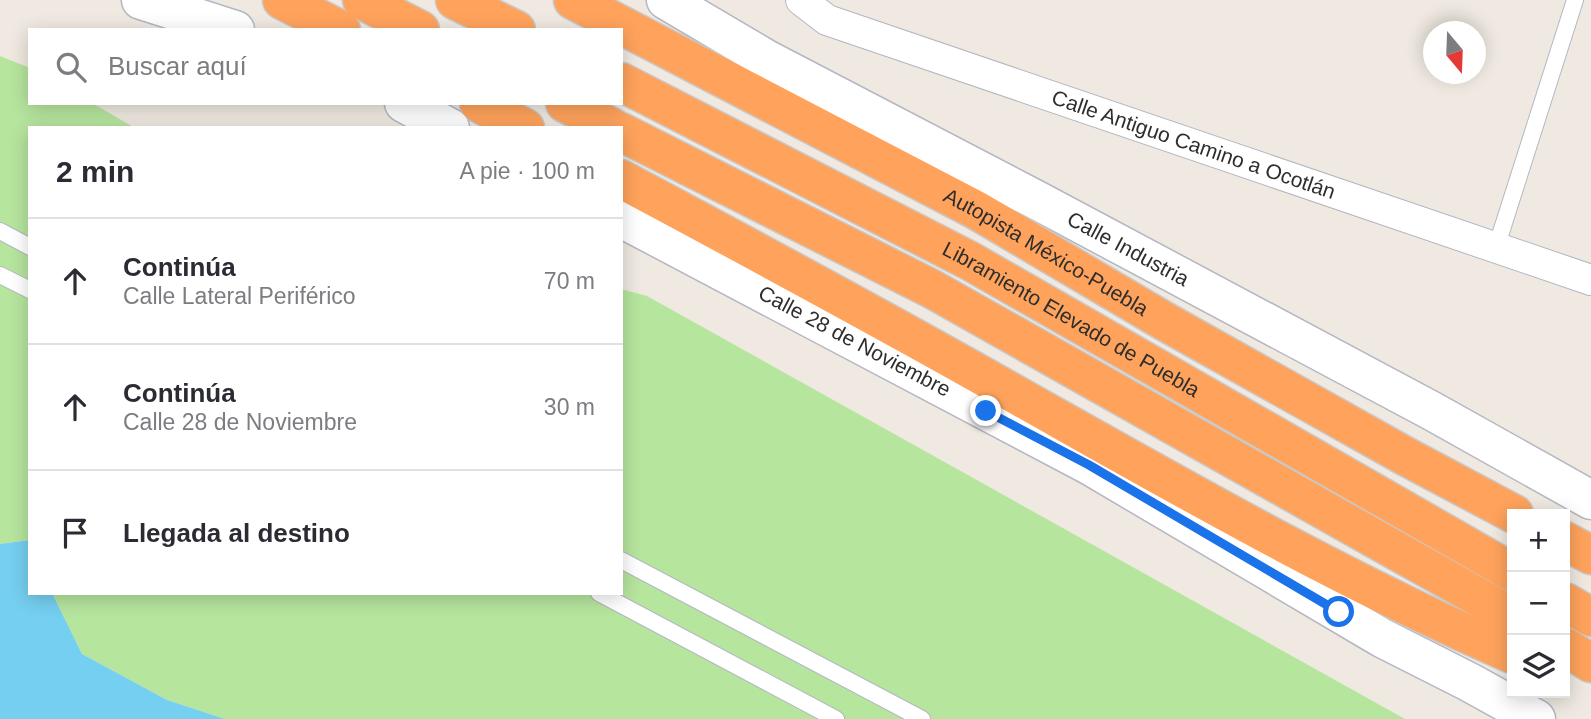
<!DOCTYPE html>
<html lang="es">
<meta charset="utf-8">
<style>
body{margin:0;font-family:Helvetica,sans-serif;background:#f2f2f3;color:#2b2b33}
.controls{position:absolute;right:21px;bottom:21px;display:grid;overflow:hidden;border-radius:0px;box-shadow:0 4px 18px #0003}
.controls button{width:63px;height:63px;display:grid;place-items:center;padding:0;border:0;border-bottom:2px solid #e1e1e2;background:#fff;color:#2b2b33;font:35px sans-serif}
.compass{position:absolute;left:1423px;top:21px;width:63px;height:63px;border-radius:50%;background:#fff;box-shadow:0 4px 18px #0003;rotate:161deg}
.stop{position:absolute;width:21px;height:21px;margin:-16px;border:5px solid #1a73e8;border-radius:50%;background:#fff}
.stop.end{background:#1a73e8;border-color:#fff;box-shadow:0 2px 7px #0008}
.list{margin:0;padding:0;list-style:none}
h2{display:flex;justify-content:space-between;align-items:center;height:91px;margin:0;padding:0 28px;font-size:30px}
h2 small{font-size:23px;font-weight:400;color:#7c7c81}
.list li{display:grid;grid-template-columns:46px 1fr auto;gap:21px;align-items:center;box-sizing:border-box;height:126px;padding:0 28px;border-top:2px solid #e1e1e2}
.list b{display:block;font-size:26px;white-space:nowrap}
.list p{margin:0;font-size:23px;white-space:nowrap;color:#7c7c81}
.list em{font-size:23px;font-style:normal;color:#7c7c81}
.icon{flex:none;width:38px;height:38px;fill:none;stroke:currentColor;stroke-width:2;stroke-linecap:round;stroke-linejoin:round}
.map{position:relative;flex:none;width:1591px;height:719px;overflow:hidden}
.search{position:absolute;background:#fff;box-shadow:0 4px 18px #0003;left:28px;top:28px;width:595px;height:77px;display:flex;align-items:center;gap:18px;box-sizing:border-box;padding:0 24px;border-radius:0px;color:#7c7c81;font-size:26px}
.panel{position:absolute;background:#fff;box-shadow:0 4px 18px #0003;left:28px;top:126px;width:595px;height:469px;border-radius:0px}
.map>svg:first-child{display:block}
.green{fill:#b6e59e}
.water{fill:#75cff0}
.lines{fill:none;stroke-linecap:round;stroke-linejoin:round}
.lane-casing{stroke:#b4b7c1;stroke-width:18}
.street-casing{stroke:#b4b7c1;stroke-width:32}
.secondary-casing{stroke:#b4b7c1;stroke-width:41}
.highway-casing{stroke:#c9c9c9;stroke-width:41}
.lane{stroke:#fff;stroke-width:16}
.street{stroke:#fff;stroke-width:30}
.secondary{stroke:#fff;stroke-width:38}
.highway{stroke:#ffa35c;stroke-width:38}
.route{stroke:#1a73e8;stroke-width:9}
.labels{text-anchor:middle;stroke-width:6;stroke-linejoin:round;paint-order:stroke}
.street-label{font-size:21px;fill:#2e2e2e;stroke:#fff}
</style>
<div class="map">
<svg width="1591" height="719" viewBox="0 0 1591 719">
<rect width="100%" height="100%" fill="#efe9e1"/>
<!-- green -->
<g class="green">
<polygon points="0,56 30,68 30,103 92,103 135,128 30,128 30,540 0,544"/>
<polygon points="621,289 647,296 1405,719 225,719 167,700 82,654 52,593 621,593"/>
</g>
<!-- water -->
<polygon class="water" points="30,540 30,593 52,593 82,654 167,700 225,719 0,719 0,544"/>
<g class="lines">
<defs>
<g id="lane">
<polyline points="0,231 30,247"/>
<polyline points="1496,248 1575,0"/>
<polyline points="0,275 30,290"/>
<polyline points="621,560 922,719"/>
<polyline points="599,593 836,719"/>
</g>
<g id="street">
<path id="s1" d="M801 0 827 20 1591 280"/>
</g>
<g id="secondary">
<polyline points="141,0 235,30"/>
<path id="s2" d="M666 0 766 59 1042 203 1432 411 1591 500"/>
<polyline points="404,103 450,128"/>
<path id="s3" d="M621 218 1089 465 1382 638 1469 682 1536 719"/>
</g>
<g id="highway">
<polyline points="282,0 341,30"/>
<polyline points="362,0 420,30"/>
<polyline points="455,0 516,30"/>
<path id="s4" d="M573 0 976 210 1164 321 1405 456 1514 514"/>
<path id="s5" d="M621 82 970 261 1512 572"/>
<polyline points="479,103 525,128"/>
<polyline points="565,103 613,128"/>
<polyline points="621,132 932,289 1512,616"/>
<path d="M621 179C752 249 882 319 1011 392 1175 484 1339 579 1512 654"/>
<polyline points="1565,541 1591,555"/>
<polyline points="1565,602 1591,617"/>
<polyline points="1565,647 1591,663"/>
</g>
</defs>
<!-- lane casing -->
<use href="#lane" class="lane-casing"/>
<!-- street casing -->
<use href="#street" class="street-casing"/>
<!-- secondary casing -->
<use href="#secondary" class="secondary-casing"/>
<!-- highway casing -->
<use href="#highway" class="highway-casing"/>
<!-- lane -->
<use href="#lane" class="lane"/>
<!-- street -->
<use href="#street" class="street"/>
<!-- secondary -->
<use href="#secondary" class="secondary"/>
<!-- highway -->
<use href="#highway" class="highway"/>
</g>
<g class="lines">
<!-- route -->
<polyline class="route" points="986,411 1089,465 1339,612"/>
</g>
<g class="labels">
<!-- street labels -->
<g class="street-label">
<text dy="7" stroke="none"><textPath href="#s1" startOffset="420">Calle Antiguo Camino a Ocotlán</textPath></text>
<text dy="7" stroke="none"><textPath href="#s2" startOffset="525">Calle Industria</textPath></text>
<text dy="7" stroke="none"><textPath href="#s4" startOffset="536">Autopista México-Puebla</textPath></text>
<text dy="7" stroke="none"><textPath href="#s5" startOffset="509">Libramiento Elevado de Puebla</textPath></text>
<text dy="7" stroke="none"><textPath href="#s3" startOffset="264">Calle 28 de Noviembre</textPath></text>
</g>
</g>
</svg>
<div class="controls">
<button>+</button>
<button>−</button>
<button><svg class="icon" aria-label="layers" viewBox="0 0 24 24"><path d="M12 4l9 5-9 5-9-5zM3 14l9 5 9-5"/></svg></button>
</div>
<svg class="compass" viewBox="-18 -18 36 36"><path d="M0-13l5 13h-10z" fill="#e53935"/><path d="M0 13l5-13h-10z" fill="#7c7c81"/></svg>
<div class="stop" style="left:1339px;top:612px"></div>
<div class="stop end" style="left:986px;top:411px"></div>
<div class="search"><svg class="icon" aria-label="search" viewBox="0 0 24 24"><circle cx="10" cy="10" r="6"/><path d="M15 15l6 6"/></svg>Buscar aquí</div>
<section class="panel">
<h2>2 min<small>A pie · 100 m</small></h2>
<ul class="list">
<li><svg class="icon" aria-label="ahead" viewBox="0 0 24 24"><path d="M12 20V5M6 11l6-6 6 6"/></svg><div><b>Continúa</b><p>Calle Lateral Periférico</p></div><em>70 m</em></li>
<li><svg class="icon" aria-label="ahead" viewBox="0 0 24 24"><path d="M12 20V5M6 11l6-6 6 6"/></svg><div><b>Continúa</b><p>Calle 28 de Noviembre</p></div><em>30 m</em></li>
<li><svg class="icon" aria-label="arrive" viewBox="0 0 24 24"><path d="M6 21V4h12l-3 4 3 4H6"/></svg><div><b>Llegada al destino</b></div></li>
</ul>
</section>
</div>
